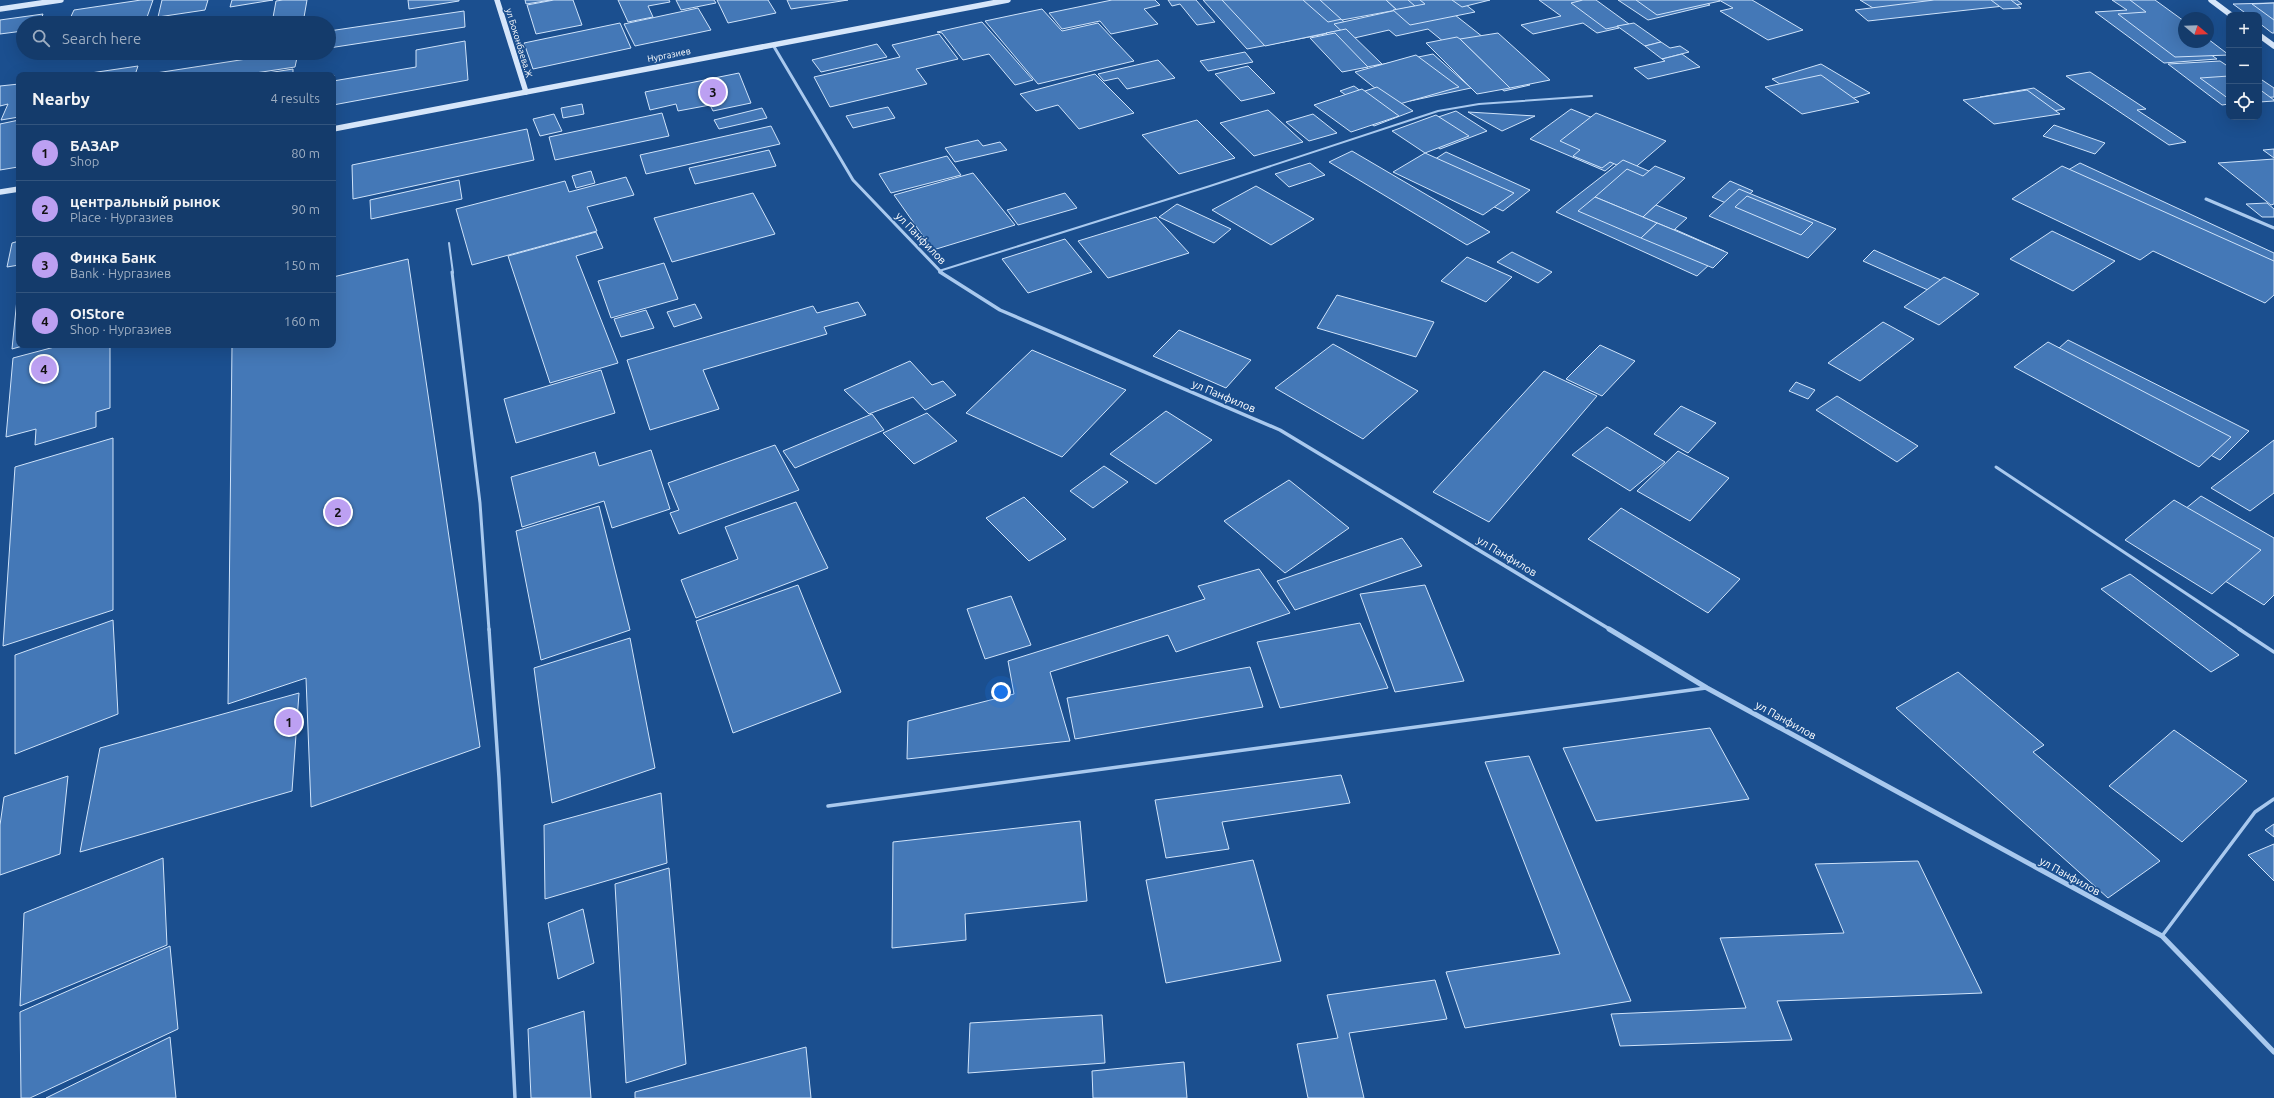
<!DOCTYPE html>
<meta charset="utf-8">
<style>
body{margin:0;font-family:Ubuntu,sans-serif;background:#214673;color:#f1f3f6}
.controls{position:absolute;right:12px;top:12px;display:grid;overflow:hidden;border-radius:8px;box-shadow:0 4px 16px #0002}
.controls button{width:36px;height:36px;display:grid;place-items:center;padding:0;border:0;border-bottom:1px solid #33557e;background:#143b6b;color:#f1f3f6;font:20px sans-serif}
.compass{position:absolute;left:2178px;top:12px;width:36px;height:36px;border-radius:50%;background:#143b6b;box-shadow:0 4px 16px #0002;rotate:109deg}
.you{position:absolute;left:1001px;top:692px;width:14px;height:14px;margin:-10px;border:3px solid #fff;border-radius:50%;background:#1a73e8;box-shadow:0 0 0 6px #1a73e833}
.badge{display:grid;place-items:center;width:26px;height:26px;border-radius:50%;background:#bca0f2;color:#111;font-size:13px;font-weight:700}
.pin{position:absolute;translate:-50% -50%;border:2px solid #fff;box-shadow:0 1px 4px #0006}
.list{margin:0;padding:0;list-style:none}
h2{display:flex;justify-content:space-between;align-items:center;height:52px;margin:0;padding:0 16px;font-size:17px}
h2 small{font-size:13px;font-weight:400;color:#9dadc1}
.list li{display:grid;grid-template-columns:26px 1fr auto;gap:12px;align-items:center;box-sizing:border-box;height:56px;padding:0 16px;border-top:1px solid #33557e}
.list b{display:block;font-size:15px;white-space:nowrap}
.list p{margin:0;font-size:13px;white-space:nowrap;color:#9dadc1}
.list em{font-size:13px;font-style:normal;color:#9dadc1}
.icon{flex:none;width:22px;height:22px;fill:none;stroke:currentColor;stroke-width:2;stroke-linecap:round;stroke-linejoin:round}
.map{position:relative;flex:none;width:2274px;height:1098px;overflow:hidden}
.search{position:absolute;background:#143b6b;box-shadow:0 4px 16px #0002;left:16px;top:16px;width:320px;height:44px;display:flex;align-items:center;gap:10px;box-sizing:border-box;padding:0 14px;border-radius:22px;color:#9dadc1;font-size:15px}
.panel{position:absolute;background:#143b6b;box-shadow:0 4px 16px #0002;left:16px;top:72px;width:320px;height:276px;border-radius:8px}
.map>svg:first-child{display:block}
.building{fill:#4478b7;stroke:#cfe3fa}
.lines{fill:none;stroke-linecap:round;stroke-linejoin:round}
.lane-far2{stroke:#a9c9ee;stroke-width:2}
.lane-far1{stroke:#a9c9ee;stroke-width:3}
.lane{stroke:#a9c9ee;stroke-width:3.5}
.street-far2{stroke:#a9c9ee;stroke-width:3}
.street-far1{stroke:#a9c9ee;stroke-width:3.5}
.street{stroke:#a9c9ee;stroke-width:5}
.secondary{stroke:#d6e6fa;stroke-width:5.5}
.labels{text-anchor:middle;stroke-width:3.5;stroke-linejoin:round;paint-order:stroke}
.far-street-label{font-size:9px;fill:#fff;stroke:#1b4f8f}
.street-label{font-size:11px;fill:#fff;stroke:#1b4f8f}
</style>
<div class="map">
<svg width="2274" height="1098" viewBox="0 0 2274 1098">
<rect width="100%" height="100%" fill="#1b4f8f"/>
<!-- building -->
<g class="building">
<polygon points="141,0 153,0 145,23 68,23 74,10"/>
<polygon points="162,0 208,0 205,10 158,17"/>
<polygon points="232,0 273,0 230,7"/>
<polygon points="283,0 307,0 303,23 272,23 276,1"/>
<polygon points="408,0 459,0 459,1 409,9"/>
<polygon points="525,0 551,0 526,4"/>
<polygon points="554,0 573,0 582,25 536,34 527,5"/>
<polygon points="618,0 669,0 670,2 648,6 653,17 628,22"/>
<polygon points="676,0 714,0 716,3 681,10"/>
<polygon points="717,0 768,0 776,13 728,23"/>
<polygon points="787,0 848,0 791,9"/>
<polygon points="1112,0 1155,0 1160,5 1144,9 1158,24 1111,34 1100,21 1062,29 1049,13"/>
<polygon points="1168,0 1196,0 1215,22 1197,25 1180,4 1172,6"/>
<polygon points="1203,0 1303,0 1335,32 1247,49"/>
<polygon points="1222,0 1320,0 1351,28 1265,46"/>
<polygon points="1303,0 1400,0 1406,5 1328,22"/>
<polygon points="1320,0 1386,0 1397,10 1342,20"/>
<polygon points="1386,0 1420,0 1425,4 1397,10"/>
<polygon points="1408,0 1424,0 1428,3 1444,0 1461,14 1455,15 1521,67 1510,69 1530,85 1504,91 1428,29 1396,36 1389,30 1350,39 1334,24 1415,6"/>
<polygon points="1420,0 1460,0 1475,12 1410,25 1393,10 1425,4"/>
<polygon points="1452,0 1490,0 1462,7"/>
<polygon points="1539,0 1580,0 1619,28 1597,33 1583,23 1533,34 1521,25 1561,16"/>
<polygon points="1583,0 1596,0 1629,24 1606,29 1571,3"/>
<polygon points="1618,0 1702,0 1710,5 1648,20"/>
<polygon points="1636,0 1718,0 1720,1 1657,15"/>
<polygon points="1719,0 1752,0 1803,30 1768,40 1720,11 1733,8"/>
<polygon points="1860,0 1943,0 1948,3 1886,16"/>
<polygon points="1934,0 2017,0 2022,4 1868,21 1855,10"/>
<polygon points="1991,0 2011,0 2021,8 2003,9"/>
<polygon points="2112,0 2133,0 2184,36 2184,42 2193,42 2217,59 2164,63 2095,12 2127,10"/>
<polygon points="2130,0 2155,0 2184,21 2184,42 2208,42 2208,39 2229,55 2175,57 2118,14 2146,12"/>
<polygon points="2274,3 2274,33 2272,33 2259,23 2259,15 2248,15 2233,4"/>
<polygon points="2274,3 2274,20 2252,4"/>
<polygon points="698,8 711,30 635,46 624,24"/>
<polygon points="1042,9 1062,31 1098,23 1134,61 1038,84 985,21"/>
<polygon points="464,11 465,27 329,48 329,31"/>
<polygon points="43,14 40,23 23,23 23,31 0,34 0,20"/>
<polygon points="982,22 1033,80 1015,85 989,54 963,60 942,33 937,32"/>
<polygon points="620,23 631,48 533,69 524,43"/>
<polygon points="1634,23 1661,42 1645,46 1617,26"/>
<polygon points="1346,29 1382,64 1362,68 1326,33"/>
<polygon points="1335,33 1368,67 1342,72 1310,38"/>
<polygon points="1498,33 1550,80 1510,88 1460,39"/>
<polygon points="939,34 958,59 916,69 927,84 830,107 814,77 900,57 892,45"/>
<polygon points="1457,37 1460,39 1510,88 1477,94 1426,43"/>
<polygon points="465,41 468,80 333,105 333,75 331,75 334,75 333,81 416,67 416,50"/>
<polygon points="1661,42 1670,48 1680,46 1689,52 1662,59 1645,46"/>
<polygon points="877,44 887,57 821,72 812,60"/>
<polygon points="1245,52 1253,62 1208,71 1200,61"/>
<polygon points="267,53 298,53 295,67 242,75 143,75 266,56"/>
<polygon points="1433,54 1471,88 1410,101 1374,66"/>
<polygon points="1682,54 1700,67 1648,79 1634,68 1665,61 1662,59"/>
<polygon points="1416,55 1459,87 1396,105 1355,72"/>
<polygon points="1158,60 1175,78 1127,89 1118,78 1104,81 1098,74"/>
<polygon points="2220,61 2229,67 2229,104 2222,105 2168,64"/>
<polygon points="1821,64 1870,93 1819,109 1772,79"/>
<polygon points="138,66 135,75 77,75"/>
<polygon points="1248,66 1275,93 1241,101 1215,74"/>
<polygon points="293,69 293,75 260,75 261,74"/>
<polygon points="2090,72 2146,109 2137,110 2186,142 2169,145 2066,76"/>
<polygon points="739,73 751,103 713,111 710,105 678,111 676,104 650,110 645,92"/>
<polygon points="1095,74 1134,113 1079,129 1058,105 1036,111 1020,94"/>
<polygon points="1821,75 1859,102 1802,114 1765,87"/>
<polygon points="2229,76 2229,99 2200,78"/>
<polygon points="2259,78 2274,88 2274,97 2259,98"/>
<polygon points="19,84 19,117 1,120 8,104 0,106 0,86"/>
<polygon points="1354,86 1362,92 1377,87 1413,111 1374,126 1345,106 1356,102 1340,91"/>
<polygon points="2034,88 2065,109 2011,118 1980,97"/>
<polygon points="1362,89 1399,116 1351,132 1314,105"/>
<polygon points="2259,89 2274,100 2274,101 2259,102"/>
<polygon points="2027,90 2060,114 1994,124 1963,100"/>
<polygon points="582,104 584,114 563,118 561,108"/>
<polygon points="888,107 895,118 853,128 846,116"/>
<polygon points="762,108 767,118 719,129 714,120"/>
<polygon points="1571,109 1644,139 1605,171 1530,139"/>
<polygon points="1268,110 1303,142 1254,156 1220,123"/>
<polygon points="1456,111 1487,131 1440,149 1409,127"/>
<polygon points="1468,112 1535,116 1502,131"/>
<polygon points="662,113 669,136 555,160 549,137"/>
<polygon points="1596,113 1666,141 1631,171 1610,162 1602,168 1573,156 1580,150 1560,141"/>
<polygon points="554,114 562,131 540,136 533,119"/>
<polygon points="1313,114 1337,133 1309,141 1286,122"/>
<polygon points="1436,115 1469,136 1425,153 1392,131"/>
<polygon points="19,120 18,167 0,170 0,124"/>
<polygon points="1197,120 1235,158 1179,174 1142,135"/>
<polygon points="2054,125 2105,143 2095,154 2043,136"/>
<polygon points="771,126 780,144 646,174 640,155"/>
<polygon points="527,129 534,160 353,199 352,165"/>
<polygon points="978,140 983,146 1000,142 1007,150 955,162 945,148"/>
<polygon points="2274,149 2274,158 2263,150"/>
<polygon points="769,150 776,166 695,184 689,168"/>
<polygon points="1352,151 1490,232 1467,245 1329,162"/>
<polygon points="1446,152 1530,190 1503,211 1417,171"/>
<polygon points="1425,153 1514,193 1483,215 1393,172"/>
<polygon points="947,156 961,175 891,193 879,174"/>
<polygon points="2274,159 2274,204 2271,205 2218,163"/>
<polygon points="1623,160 1670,180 1633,211 1724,251 1697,276 1556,212"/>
<polygon points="1310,163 1325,175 1289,187 1275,174"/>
<polygon points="2080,163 2274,253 2274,288 2268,293 2043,185"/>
<polygon points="1655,166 1685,178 1643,217 1595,197 1627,169 1643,176"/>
<polygon points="2062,166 2274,261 2274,295 2265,303 2153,251 2140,260 2012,199"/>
<polygon points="591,171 595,183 576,188 572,176"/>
<polygon points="973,173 1015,225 933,250 894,195"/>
<polygon points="626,177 634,195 587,207 597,231 472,265 456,209 565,181 569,192"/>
<polygon points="459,180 462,199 371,219 370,200"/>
<polygon points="1730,181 1753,191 1735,207 1712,197"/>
<polygon points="1256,186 1314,219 1271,245 1212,210"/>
<polygon points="1739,189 1836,229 1808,258 1709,216"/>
<polygon points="753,193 775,234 672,262 654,218"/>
<polygon points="1065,193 1077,208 1018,225 1007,210"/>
<polygon points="1747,196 1813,223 1801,235 1735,207"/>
<polygon points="1595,197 1643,217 1657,223 1641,238 1578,211"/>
<polygon points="2267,203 2274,209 2274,217 2262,217 2246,204"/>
<polygon points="1177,204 1231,229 1214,243 1159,217"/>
<polygon points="1656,205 1687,218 1674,230 1643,217"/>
<polygon points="1156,217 1189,253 1108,278 1078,241"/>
<polygon points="1657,223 1674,230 1728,253 1713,268 1641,238"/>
<polygon points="2052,231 2115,261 2073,291 2010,259"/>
<polygon points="596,232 603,248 576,256 618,363 550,383 508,256"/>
<polygon points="1065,239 1092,272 1028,293 1002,259"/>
<polygon points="19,241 19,265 7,267 12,243"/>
<polygon points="1874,250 1959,288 1948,299 1863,261"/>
<polygon points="1512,252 1552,272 1538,283 1497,262"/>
<polygon points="1467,257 1512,277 1486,302 1441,281"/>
<polygon points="408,259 480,747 311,807 306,678 228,704 232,345 333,345 333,277"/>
<polygon points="664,263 678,299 611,318 598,281"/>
<polygon points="1944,277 1979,294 1939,325 1904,307"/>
<polygon points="19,279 19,345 26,345 12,349"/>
<polygon points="1337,295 1434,322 1416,357 1317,328"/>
<polygon points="858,302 866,315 824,327 827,334 703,370 719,409 650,430 627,360 813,306 817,313"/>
<polygon points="695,304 702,318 674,327 667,312"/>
<polygon points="646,310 654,328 621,337 614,319"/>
<polygon points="1883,322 1914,339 1860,381 1828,363"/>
<polygon points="1179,330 1251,360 1226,388 1153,356"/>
<polygon points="2068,340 2249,431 2220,460 2039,366"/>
<polygon points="2048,342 2231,437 2199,467 2014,367"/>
<polygon points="1333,344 1418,391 1363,439 1275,388"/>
<polygon points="62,345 110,345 110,408 96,412 96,427 35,445 36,429 6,437 13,358"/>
<polygon points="1600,345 1635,361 1602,396 1566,379"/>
<polygon points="1032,350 1126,390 1062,457 966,413"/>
<polygon points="910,361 932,385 943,381 956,395 925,410 913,397 869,414 844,390"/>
<polygon points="601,370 615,413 516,443 504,399"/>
<polygon points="1544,371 1597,396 1489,522 1433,492"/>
<polygon points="1796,382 1815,390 1808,399 1789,391"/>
<polygon points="1837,396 1918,446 1897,462 1816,410"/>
<polygon points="1681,406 1716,423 1688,453 1654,434"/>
<polygon points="1166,411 1212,440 1156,484 1110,454"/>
<polygon points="927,413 957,441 914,464 883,433"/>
<polygon points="872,414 884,430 795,468 783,451"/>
<polygon points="1607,427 1665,462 1630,491 1572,455"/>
<polygon points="113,438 113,610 3,646 15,467"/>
<polygon points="2274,440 2274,493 2250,511 2211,488"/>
<polygon points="775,445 799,490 679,534 670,513 679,510 668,483"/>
<polygon points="651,450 670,509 612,528 604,501 522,527 511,477 595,452 599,466"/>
<polygon points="1678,451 1729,478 1690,521 1637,491"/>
<polygon points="1104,466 1128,482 1093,508 1070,491"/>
<polygon points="1289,480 1349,528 1285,573 1224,521"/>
<polygon points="2201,496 2274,538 2274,595 2264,605 2152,536"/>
<polygon points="1024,497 1066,539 1029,561 986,518"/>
<polygon points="2174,500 2261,550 2212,594 2125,540"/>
<polygon points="796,502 828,568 696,618 681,580 738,559 725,527"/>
<polygon points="599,506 630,630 541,660 516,531"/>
<polygon points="1621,508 1740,579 1708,613 1588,539"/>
<polygon points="1402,538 1422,566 1295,610 1277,581"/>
<polygon points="1259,569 1290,613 1176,652 1168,635 1050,672 1070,741 907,759 908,721 1014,694 1008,661 1205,599 1198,586"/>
<polygon points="2130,574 2239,655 2211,672 2101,589"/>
<polygon points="798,585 841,692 733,733 696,621"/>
<polygon points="1425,585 1464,681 1395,692 1360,594"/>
<polygon points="1011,596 1031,645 985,659 967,609"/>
<polygon points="113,620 118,714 15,754 15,655"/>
<polygon points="1360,623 1388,688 1280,708 1257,642"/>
<polygon points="630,638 655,768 552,803 534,668"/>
<polygon points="1250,667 1263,707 1075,739 1067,698"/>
<polygon points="1958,672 2044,745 2033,752 2160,861 2108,898 1896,708"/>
<polygon points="299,693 292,791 80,852 100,748"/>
<polygon points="1710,728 1749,799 1596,821 1563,748"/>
<polygon points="2174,730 2247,781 2182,842 2109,786"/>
<polygon points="1529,756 1631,1001 1465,1028 1446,972 1560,954 1485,762"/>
<polygon points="1341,775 1350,803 1222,822 1229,849 1166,858 1155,800"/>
<polygon points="68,776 60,854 0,875 0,825 4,797"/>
<polygon points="661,793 667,863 545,899 544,825"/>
<polygon points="1080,821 1087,901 965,914 966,940 892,948 893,842"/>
<polygon points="2274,824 2274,837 2265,830"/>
<polygon points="2274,844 2274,881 2248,855"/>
<polygon points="163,858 167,945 20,1006 24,913"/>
<polygon points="1253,860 1281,961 1166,983 1146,880"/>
<polygon points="1918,861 1982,993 1777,1001 1792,1040 1620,1046 1611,1014 1746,1008 1720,938 1844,933 1815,864"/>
<polygon points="669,868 686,1064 626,1083 615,884"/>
<polygon points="583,909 594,963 558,979 548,923"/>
<polygon points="170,946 178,1029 30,1098 21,1098 20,1012"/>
<polygon points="1435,980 1447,1019 1349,1033 1364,1098 1308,1098 1297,1044 1338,1038 1327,995"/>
<polygon points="584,1011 591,1098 531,1098 528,1029"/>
<polygon points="1102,1015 1105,1063 968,1073 970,1023"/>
<polygon points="170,1037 176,1098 46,1098"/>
<polygon points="806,1047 811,1098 635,1098 635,1092"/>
<polygon points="1184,1062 1187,1098 1093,1098 1092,1071"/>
</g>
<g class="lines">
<!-- lane-far2 -->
<g class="lane-far2">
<polyline points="449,243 453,273"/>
<polyline points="939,271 1210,186 1438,111 1479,104 1592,96"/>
</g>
<!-- lane-far1 -->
<g class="lane-far1">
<polyline points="452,272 480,503 489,630"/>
<polyline points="1996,467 2241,630"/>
</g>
<!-- lane -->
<g class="lane">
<polyline points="489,629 499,778 515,1098"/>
<polyline points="2239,629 2274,652"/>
<polyline points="828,806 1706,688"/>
<polyline points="2162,936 2255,812 2274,799"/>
</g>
<!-- street-far2 -->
<g class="street-far2">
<polyline points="773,45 853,180 942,273"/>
<polyline points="2206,199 2274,228"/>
</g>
<!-- street-far1 -->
<polyline class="street-far1" points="940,272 1000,310 1280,430 1611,630"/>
<!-- street -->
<polyline class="street" points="1609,629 1707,688 2162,936 2274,1052"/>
<!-- secondary -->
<g class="secondary">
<polyline points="497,0 526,92"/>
<polyline points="2211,0 2231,15"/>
<polyline points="0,9 61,0"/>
<polyline points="2259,35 2274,46"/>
<polyline points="333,129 1008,0"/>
<polyline points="0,192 19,189"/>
</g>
</g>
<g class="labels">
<!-- far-street labels -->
<g class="far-street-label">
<text transform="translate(519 43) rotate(73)" y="3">ул Боконбаева.Ж</text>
<text transform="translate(669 55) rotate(-11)" y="3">Нургазиев</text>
</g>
<!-- street labels -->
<g class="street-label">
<text transform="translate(921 238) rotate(46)" y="4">ул Панфилов</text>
<text transform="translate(1224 396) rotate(23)" y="4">ул Панфилов</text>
<text transform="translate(1507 556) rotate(31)" y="4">ул Панфилов</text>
<text transform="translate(1786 720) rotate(29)" y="4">ул Панфилов</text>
<text transform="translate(2070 876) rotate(29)" y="4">ул Панфилов</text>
</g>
</g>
</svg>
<div class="controls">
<button>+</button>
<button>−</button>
<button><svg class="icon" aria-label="locate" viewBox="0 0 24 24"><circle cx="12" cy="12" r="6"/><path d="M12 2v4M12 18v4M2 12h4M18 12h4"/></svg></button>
</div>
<svg class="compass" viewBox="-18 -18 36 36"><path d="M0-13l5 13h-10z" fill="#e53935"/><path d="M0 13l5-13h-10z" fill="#9dadc1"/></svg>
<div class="you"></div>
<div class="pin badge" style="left:289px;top:722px">1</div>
<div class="pin badge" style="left:338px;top:512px">2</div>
<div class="pin badge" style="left:713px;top:92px">3</div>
<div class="pin badge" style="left:44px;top:369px">4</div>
<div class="search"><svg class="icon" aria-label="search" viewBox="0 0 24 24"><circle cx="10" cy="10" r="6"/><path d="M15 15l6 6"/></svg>Search here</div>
<section class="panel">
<h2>Nearby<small>4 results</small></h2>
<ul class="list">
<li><span class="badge">1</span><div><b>БАЗАР</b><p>Shop</p></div><em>80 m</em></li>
<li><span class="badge">2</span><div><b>центральный рынок</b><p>Place · Нургазиев</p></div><em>90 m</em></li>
<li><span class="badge">3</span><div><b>Финка Банк</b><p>Bank · Нургазиев</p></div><em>150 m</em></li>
<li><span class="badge">4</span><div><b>O!Store</b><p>Shop · Нургазиев</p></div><em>160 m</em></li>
</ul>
</section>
</div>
